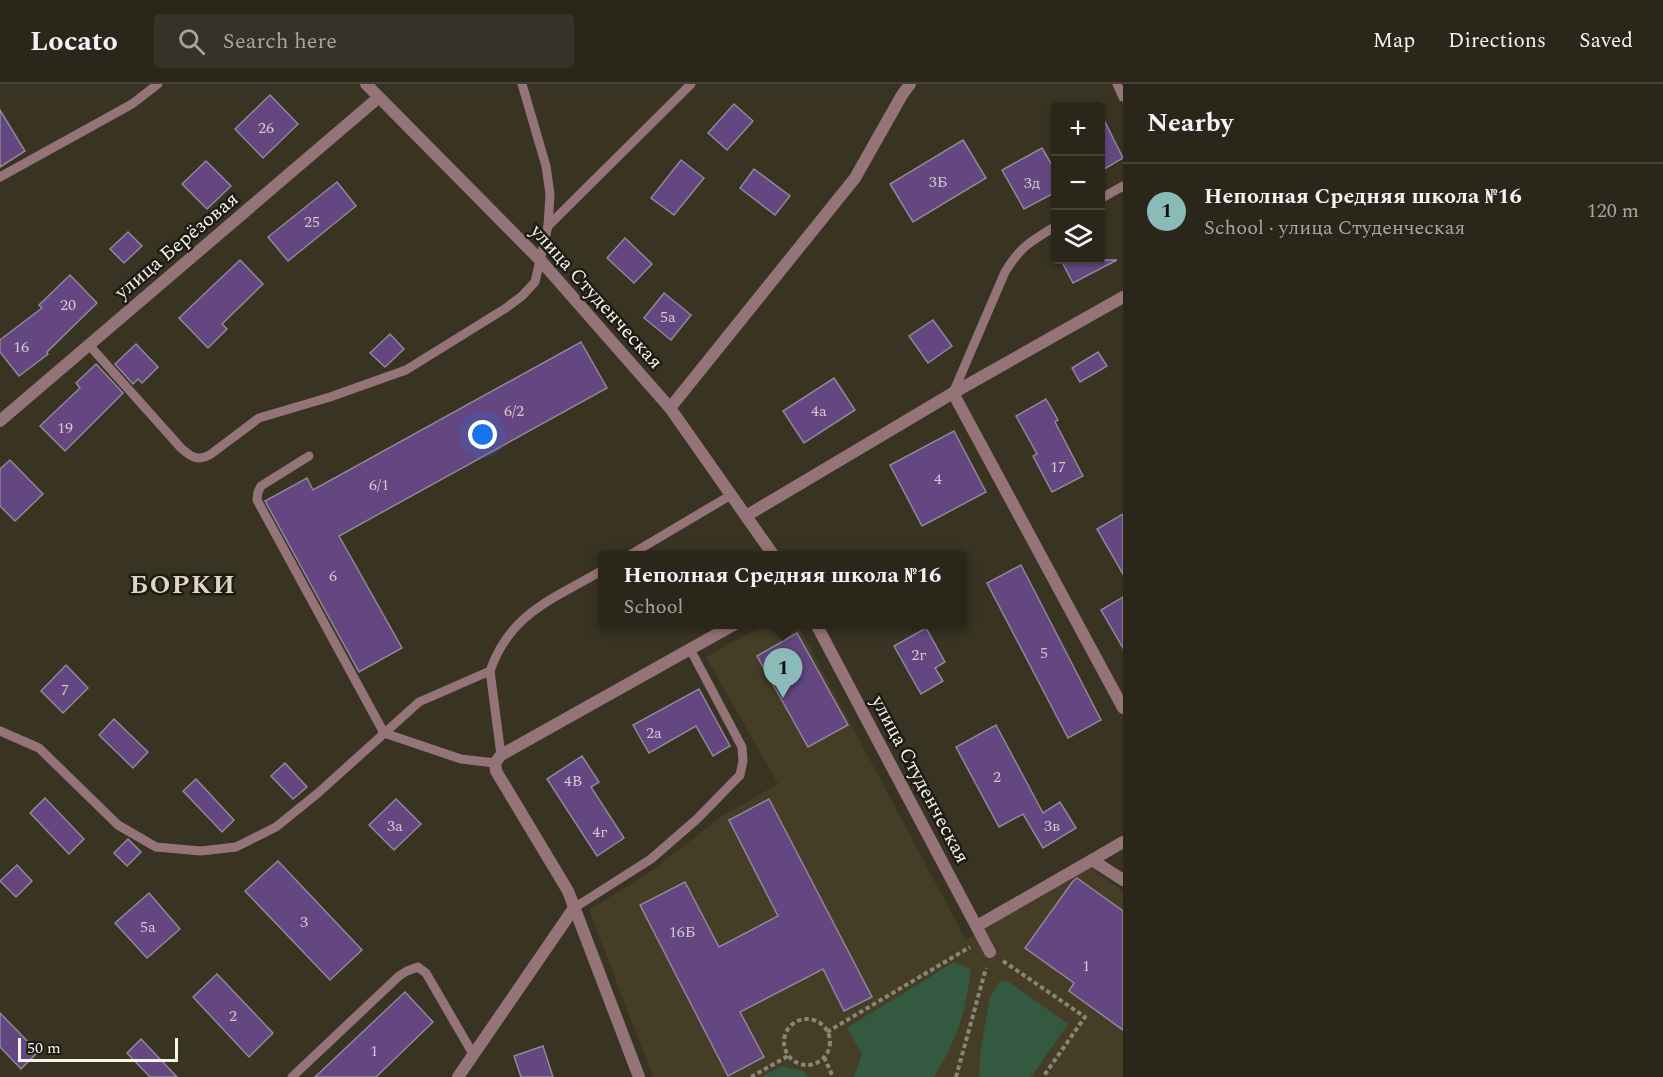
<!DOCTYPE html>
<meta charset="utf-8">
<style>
body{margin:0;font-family:Spectral,serif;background:#373227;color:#f1f3f6}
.controls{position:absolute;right:18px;top:18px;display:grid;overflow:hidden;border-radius:6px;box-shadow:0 2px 4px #0004}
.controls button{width:54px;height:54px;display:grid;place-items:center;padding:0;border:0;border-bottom:2px solid #474339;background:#2b261a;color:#f1f3f6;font:30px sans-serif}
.scale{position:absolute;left:18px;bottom:15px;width:160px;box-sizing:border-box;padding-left:6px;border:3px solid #f7f3e8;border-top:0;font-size:16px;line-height:21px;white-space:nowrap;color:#f7f3e8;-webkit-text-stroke:4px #1d1b13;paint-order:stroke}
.you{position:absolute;left:483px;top:351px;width:21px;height:21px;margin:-15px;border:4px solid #fff;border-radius:50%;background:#1a73e8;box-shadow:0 0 0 9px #1a73e833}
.badge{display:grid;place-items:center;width:39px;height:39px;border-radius:50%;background:#8bbbb9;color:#111;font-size:20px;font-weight:700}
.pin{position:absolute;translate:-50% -50px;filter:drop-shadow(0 2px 3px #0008)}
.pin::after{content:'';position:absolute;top:32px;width:21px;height:18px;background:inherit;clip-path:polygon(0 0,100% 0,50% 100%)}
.popup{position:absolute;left:598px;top:467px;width:369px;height:78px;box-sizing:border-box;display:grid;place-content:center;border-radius:6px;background:#2b261a;filter:drop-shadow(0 2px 4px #0005);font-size:20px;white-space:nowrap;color:#a6a5a2}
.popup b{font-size:22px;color:#f1f3f6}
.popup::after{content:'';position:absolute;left:50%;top:100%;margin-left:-12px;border:12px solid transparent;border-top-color:#2b261a}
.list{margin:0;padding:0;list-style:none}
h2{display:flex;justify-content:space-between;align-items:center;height:78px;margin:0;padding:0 24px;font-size:26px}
h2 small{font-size:20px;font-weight:400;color:#a6a5a2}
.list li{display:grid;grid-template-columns:39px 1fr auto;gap:18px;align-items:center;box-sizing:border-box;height:96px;padding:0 24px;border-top:2px solid #474339}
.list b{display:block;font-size:22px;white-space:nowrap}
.list p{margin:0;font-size:20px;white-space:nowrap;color:#a6a5a2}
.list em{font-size:20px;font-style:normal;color:#a6a5a2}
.icon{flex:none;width:33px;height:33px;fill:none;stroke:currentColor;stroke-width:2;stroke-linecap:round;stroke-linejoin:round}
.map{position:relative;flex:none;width:1123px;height:993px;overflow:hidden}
header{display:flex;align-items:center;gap:36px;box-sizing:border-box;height:84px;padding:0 30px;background:#2b261a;border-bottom:2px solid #474339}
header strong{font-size:28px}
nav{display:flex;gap:33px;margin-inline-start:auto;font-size:21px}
.search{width:420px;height:54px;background:#373227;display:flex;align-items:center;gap:15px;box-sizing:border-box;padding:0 21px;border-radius:6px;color:#a6a5a2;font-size:22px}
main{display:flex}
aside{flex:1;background:#2b261a}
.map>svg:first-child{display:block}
.built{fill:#453d25}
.green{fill:#335941}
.building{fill:#644781;stroke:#8f879a;stroke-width:1.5}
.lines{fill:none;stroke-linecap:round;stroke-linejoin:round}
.path{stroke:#8a8576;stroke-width:4;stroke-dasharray:4.5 3;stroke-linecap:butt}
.service{stroke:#957479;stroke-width:9}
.minor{stroke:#957479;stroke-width:12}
.labels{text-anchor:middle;stroke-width:5;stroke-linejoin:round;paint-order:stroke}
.number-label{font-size:16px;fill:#d2c8ce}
.street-label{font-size:20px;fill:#f7f3e8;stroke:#1d1b13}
.district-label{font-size:26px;font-weight:bold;letter-spacing:1.5px;fill:#ded6c1;stroke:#1d1b13}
</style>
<header>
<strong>Locato</strong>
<div class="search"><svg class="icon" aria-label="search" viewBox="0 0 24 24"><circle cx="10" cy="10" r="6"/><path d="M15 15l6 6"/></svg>Search here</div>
<nav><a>Map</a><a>Directions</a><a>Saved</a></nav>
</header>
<main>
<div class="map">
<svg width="1123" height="993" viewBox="0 0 1123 993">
<rect width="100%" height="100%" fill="#393322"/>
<!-- built -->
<polygon class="built" points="764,541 798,541 966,856 1089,783 1123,807 1123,993 653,993 589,826 650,788 722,732 778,700 706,573"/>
<!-- green -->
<g class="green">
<path d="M954 878 971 885C965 932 958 953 934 993H854L862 970 847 944Z"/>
<polygon points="1000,897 1009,898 1068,940 1031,993 979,993 981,963 990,913"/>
<polygon points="781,982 803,987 808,993 762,993"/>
</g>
<!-- building -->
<g class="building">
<polygon points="270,11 298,40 263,74 235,45"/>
<polygon points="734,20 753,37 727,66 708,49"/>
<polygon points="0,26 25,67 0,83"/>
<polygon points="1101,30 1123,74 1101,87"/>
<polygon points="963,56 986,94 913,138 890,100"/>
<polygon points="1042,64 1056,88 1056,108 1024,125 1002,86"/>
<polygon points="681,76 704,94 674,131 651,114"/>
<polygon points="206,77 231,102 207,125 182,100"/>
<polygon points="754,85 790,112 775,131 740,104"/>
<polygon points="337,98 356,122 288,177 268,153"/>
<polygon points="128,148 142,162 124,179 110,165"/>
<polygon points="625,154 652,180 634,199 607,174"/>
<polygon points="240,176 263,200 222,240 227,245 208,264 179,234"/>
<polygon points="1061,176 1117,176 1073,199"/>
<polygon points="70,191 97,219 47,268 48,270 19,292 0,268 0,256 42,224 39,221"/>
<polygon points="664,209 691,231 671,256 644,234"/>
<polygon points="933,236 952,262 928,279 909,252"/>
<polygon points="390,250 404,265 385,283 370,269"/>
<polygon points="581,258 607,304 339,452 402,564 359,588 265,417 307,394 313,406"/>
<polygon points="136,260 158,283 142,299 138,295 133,300 115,280"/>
<polygon points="1098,268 1107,282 1080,298 1072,284"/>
<polygon points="96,280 123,309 65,367 40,342 80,304 76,299"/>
<polygon points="834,294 855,326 804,359 783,327"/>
<polygon points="1046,315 1058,336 1055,338 1083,392 1052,408 1033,372 1037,370 1016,332"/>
<polygon points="954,347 986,408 922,442 890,381"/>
<polygon points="10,376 43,410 15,437 0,422 0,385"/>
<polygon points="1123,430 1123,490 1097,445"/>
<polygon points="1021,481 1101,636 1068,654 987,499"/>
<polygon points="1123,513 1123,564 1101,526"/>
<polygon points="926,544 945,578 935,584 943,597 921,610 894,562"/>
<polygon points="797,549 848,641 808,663 757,572"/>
<polygon points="66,581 88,604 63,629 41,607"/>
<polygon points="699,605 730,662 713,672 696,642 649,669 633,641"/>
<polygon points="114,635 148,668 133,684 99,651"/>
<polygon points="996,641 1043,729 1060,718 1076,744 1043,764 1023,730 999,743 956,663"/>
<polygon points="582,672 599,698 591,703 624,754 597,772 547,695"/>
<polygon points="285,679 307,703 293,715 271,692"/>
<polygon points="196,695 234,736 222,748 183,707"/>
<polygon points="45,714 84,755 69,770 30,729"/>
<polygon points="396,715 421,740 394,766 369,741"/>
<polygon points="769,715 872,913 844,927 823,885 740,928 764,973 728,992 640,821 685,798 719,863 778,832 729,736"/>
<polygon points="128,755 141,768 127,782 114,769"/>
<polygon points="278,777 362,866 330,896 245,807"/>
<polygon points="17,781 32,797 16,813 0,797"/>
<polygon points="1077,794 1123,827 1123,946 1069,907 1074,899 1025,864 1073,797"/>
<polygon points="149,809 180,845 147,874 115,839"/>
<polygon points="217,890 273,949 249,973 193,913"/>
<polygon points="405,908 433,938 376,993 315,993"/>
<polygon points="0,929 38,968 21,985 0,963"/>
<polygon points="141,955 177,993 150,993 127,969"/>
<polygon points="543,962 553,993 521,993 514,972"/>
</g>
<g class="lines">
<!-- path -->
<g class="path">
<polyline points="1003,877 1085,933 1043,993"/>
<circle cx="807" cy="958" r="23"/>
<polyline points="827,948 970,863"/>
<polyline points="824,973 833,993"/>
<polyline points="751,993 788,972"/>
<polyline points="956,993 986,884"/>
</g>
<!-- service -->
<g class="service">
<polyline points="1117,0 1123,13"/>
<polyline points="0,93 132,20 158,0"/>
<polyline points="1100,115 1123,102"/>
<polyline points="548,142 691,0"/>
<path d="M89 261 181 364C191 373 198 378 211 370L259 334 330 313 406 286 506 224 522 212 535 198 548 142 550 110 546 82 522 0"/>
<path d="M953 309 1005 188C1020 163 1031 157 1056 142"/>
<polyline points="309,372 261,402 258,408 257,416 384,649 461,675 495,679"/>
<polyline points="628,472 731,411"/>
<polyline points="490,587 501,671"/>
<path d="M0 647 39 664 118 741 156 763 201 767 236 763 276 743 318 709 419 618 490 587C510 529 553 515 603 486"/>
<polyline points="574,824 651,775 697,735 740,691 743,677 742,663 690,565"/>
<polyline points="292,993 399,892 407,887 418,883 426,889 473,970"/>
</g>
<!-- minor -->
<g class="minor">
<polyline points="366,0 541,177 670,324 774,472"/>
<polyline points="953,309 1123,624"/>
<polyline points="670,324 855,94 902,11 910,0"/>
<polyline points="0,337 378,14"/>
<polyline points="746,432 953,309 1123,213"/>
<polyline points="816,540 990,868"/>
<polyline points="1092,776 1123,758"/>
<polyline points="977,842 1092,776 1123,796"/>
<polyline points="458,993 574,824"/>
<polyline points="639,993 568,807 496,687 495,679 501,671 735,540"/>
</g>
</g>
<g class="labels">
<!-- number labels -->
<g class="number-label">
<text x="266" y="49">26</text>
<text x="938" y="103">3Б</text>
<text x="1032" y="104">3д</text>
<text x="312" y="143">25</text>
<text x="68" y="226">20</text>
<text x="668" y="238">5а</text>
<text x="21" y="268">16</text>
<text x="514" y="332">6/2</text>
<text x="819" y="332">4а</text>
<text x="65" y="349">19</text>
<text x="1058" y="388">17</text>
<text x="938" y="400">4</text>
<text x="379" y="406">6/1</text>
<text x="333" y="497">6</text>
<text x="1044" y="574">5</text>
<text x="919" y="576">2г</text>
<text x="65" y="611">7</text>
<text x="654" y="654">2а</text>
<text x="997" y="698">2</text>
<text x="573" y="702">4В</text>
<text x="395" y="747">3а</text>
<text x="1052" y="747">3в</text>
<text x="600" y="753">4г</text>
<text x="304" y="843">3</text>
<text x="148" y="848">5а</text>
<text x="682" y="853">16Б</text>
<text x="1086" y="887">1</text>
<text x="233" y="937">2</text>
<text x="374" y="972">1</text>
</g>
<!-- street labels -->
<g class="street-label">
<text transform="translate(176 161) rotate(-40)" y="7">улица Берёзовая</text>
<text transform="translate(597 212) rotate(48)" y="7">улица Студенческая</text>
<text transform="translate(921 695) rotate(62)" y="7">улица Студенческая</text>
</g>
<!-- district labels -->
<g class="district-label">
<text x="183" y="509">БОРКИ</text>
</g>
</g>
</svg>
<div class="controls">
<button>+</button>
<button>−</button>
<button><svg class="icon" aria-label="layers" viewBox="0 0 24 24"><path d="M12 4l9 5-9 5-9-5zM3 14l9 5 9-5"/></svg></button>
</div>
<div class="scale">50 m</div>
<div class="you"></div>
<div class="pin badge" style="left:783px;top:614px">1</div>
<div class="popup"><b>Неполная Средняя школа №16</b>School</div>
</div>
<aside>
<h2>Nearby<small></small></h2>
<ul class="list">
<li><span class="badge">1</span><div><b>Неполная Средняя школа №16</b><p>School · улица Студенческая</p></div><em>120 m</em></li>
</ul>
</aside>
</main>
